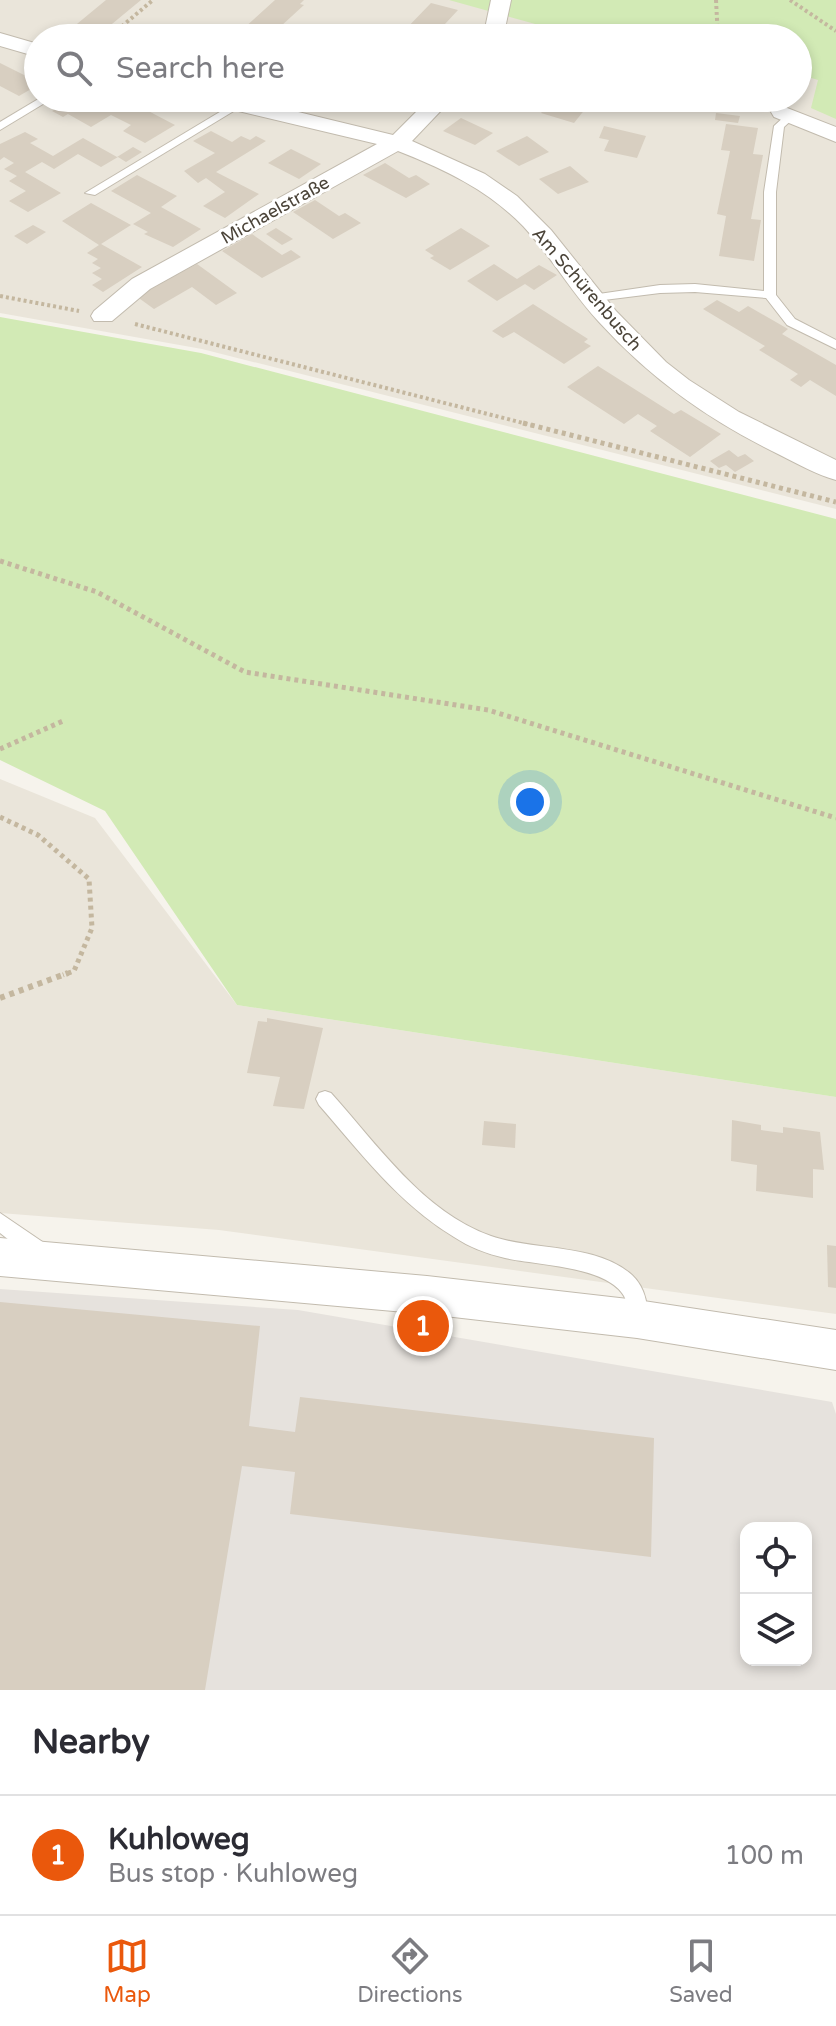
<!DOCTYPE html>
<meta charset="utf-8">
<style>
body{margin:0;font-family:"Varela Round",sans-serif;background:#f2f2f3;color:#2b2b33}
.controls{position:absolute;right:24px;bottom:24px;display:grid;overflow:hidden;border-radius:16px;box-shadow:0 4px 12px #0003}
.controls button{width:72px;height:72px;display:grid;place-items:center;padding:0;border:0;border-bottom:2px solid #e1e1e2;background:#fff;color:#2b2b33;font:40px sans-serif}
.you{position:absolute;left:530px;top:802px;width:28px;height:28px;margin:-20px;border:6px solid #fff;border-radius:50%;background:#1a73e8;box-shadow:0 0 0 12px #1a73e833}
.badge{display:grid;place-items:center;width:52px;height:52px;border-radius:50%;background:#ea580c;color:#fff;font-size:26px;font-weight:700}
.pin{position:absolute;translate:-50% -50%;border:4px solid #fff;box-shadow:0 2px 8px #0006}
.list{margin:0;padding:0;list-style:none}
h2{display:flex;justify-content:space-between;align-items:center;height:104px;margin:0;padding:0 32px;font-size:34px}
h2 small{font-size:26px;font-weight:400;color:#7c7c81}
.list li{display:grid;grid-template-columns:52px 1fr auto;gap:24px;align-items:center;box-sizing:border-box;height:120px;padding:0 32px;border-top:2px solid #e1e1e2}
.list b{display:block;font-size:30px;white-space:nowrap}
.list p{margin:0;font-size:26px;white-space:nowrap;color:#7c7c81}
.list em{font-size:26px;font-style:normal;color:#7c7c81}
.icon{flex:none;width:44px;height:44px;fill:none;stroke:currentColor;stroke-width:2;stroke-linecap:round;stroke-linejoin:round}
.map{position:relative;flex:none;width:836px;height:1690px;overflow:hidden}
.search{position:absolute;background:#fff;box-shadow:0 4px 12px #0003;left:24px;right:24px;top:24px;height:88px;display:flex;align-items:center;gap:20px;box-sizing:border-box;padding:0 28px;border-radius:44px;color:#7c7c81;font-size:30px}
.sheet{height:224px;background:#fff}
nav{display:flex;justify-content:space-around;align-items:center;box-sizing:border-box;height:112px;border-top:2px solid #e1e1e2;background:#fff;font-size:22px;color:#7c7c81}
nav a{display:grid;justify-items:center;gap:4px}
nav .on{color:#ea580c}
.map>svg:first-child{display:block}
.residential{fill:#eae5da;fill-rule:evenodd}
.industrial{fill:#e6e2dd;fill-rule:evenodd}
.green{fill:#d2eab5}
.building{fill:#d8cfc1}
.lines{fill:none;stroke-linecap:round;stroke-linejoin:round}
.service-casing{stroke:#c2bbae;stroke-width:2}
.minor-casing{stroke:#c2bbae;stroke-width:2}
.path-far2{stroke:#c4b79f;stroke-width:4;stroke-dasharray:3 3;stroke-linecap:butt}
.path-far1{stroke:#c4b79f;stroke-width:5;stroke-dasharray:4 4;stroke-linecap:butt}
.path{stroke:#c4b79f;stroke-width:6;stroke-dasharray:5 5;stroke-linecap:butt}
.service{fill:#fff;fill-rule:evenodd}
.minor{fill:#fff;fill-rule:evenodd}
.labels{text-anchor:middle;stroke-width:6;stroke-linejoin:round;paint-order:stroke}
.far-street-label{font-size:18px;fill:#4b4439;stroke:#fff}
</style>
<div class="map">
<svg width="836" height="1690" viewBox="0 0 836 1690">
<rect width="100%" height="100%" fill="#f6f3ec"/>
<!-- residential -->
<g class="residential">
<path d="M0 0H836V509L202 349 0 313ZM38 38H798V98H38Z"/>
<polygon points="0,779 95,818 237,1005 836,1097 836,1314 219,1230 0,1213"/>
</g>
<!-- industrial -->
<path class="industrial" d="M0 1289 298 1310 832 1402 836 1414V1690H0ZM746 1528H806V1660H746Z"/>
<!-- green -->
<g class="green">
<polygon points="449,0 836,0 836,119 811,108 818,80 798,74 798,38 629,38 583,27 575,35"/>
<polygon points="0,317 201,353 836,519 836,1097 237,1005 105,811 0,760"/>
</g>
<!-- building -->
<g class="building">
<polygon points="106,0 141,0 95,38 66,33"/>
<polygon points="275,0 304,0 300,4 304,5 268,38 233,38"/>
<polygon points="431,3 458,10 432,38 402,38 407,33 403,32"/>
<polygon points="524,28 545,33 542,38 516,38"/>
<polygon points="0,63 38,82 38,85 19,96 0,86"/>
<polygon points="76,98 91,98 117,112 133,103 175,125 145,143 123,131 131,125 111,115 91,127 68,114 63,117 52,111"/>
<polygon points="488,98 521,98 514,106"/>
<polygon points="534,98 550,98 540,110 527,106"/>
<polygon points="554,98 572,98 590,103 574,123 541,113"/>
<polygon points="716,113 740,116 738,123 715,120"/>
<polygon points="461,118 493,133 475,145 443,131"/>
<polygon points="726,124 758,128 753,154 763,155 751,219 761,220 754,261 719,256 726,216 717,214 730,151 721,150"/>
<polygon points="604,126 646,136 637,158 604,151 609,140 599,138"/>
<polygon points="211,131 232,142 241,136 250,140 256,136 266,141 216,172 259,194 225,218 203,206 225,192 206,178 198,183 184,171 215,153 193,141"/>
<polygon points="25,132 38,139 30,143 53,156 83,138 117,157 133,147 142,152 126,162 118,157 101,167 78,154 54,169 42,162 25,172 61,193 28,212 9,201 26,191 9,181 17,176 4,169 14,163 4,157 0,160 0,144"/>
<polygon points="527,136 549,152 519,166 496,151"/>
<polygon points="291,149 321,164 299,179 268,163"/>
<polygon points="385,163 409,178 416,175 430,184 406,198 363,175"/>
<polygon points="570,166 589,182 558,194 539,179"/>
<polygon points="137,175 177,196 161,207 201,229 173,247 144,234 148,232 133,224 151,213 111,191"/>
<polygon points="315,200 339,216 345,213 361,223 333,239 293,212"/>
<polygon points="91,203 131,225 101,244 142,267 103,292 92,285 102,279 92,273 101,268 92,263 98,259 87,253 99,245 62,221"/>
<polygon points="33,225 46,232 27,244 14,236"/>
<polygon points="276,228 293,239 282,245 266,234"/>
<polygon points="461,228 490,246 450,270 430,258 434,256 425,250"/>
<polygon points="252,234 282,255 291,250 301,257 262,278 222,251"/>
<polygon points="197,264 237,293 216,305 192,287 154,309 136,296"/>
<polygon points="494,264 517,279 539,265 557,275 534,290 525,284 497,301 467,281"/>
<polygon points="717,300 739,312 748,306 788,329 782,334 836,365 836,396 810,380 801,387 790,380 798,374 759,350 765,346 703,309"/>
<polygon points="533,304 588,339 584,342 591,346 564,364 514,332 503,338 492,331"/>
<polygon points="598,366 674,414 681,410 721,434 690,457 650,431 657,426 638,414 624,424 567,387"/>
<polygon points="729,450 738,457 745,454 754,461 735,472 726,465 719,468 710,461"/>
<polygon points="267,1018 323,1028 304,1109 273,1106 280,1077 247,1073 258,1021 267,1022"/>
<polygon points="732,1120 761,1125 761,1130 783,1133 783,1127 820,1132 824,1170 813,1169 813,1198 756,1191 757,1165 731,1161"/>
<polygon points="484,1121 516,1124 515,1148 482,1145"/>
<polygon points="827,1245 836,1246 836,1288 828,1287"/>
<polygon points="0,1302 260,1326 249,1426 295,1432 300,1397 654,1438 651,1557 290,1514 295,1472 242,1466 205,1690 0,1690"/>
</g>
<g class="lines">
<defs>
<g id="service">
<polygon points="40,98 53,98 0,130 0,122"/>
<polygon points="238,101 243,104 242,106 95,195 85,193"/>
<polygon points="787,114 796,116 784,127 776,192 776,295 795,319 836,340 836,349 787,325 766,298 695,292 660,293 588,302 588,296 592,295 660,285 695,284 764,291 764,192 774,126"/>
<path d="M325 1091 331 1093C377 1144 423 1212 491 1236 533 1251 597 1243 632 1275 645 1287 651 1309 644 1326L637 1329 630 1326C626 1316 629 1305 624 1296 607 1266 536 1265 505 1258 487 1254 469 1247 454 1237 399 1204 360 1152 319 1105L316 1099 319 1093Z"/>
<polygon points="0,1213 50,1247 52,1254 50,1261 43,1263 36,1261 0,1233"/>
</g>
<g id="minor">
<polygon points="491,0 511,0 503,38 483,38"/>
<polygon points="0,33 38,44 38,57 0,46"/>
<path d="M202 98H241L393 135 430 98H453L412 141 485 174 517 196 551 230 616 311 666 362 689 380 739 412 836 460V480C817 475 798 464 780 455 710 421 652 380 599 322 571 292 551 256 523 226 488 190 444 169 398 151L150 289 112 321H94L91 316 94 311 132 279 377 144 205 103Z"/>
<polygon points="782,106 836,127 836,142 774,117 771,112 774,107"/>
<polygon points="0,1238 427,1276 637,1300 836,1330 836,1370 637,1338 427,1314 0,1276"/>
</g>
</defs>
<!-- service casing -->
<use href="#service" class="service-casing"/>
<!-- minor casing -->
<use href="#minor" class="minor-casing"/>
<!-- path-far2 -->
<g class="path-far2">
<polyline points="716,0 718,38"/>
<polyline points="790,0 836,31"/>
<polyline points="108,38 153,0"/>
<polyline points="0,296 79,311"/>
<polyline points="135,324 531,425"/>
</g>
<!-- path-far1 -->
<g class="path-far1">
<polyline points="523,423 836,502"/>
<polyline points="0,561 97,592 245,672 488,710 836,818"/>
<polyline points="0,749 63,721"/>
<polyline points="0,817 38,835 89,879 92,928 74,971 63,975"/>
</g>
<!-- path -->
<polyline class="path" points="0,998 68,973"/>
<!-- service -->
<use href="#service" class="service"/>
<!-- minor -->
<use href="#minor" class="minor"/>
</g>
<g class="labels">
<!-- far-street labels -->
<g class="far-street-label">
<text transform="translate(275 210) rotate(-29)" y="6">Michaelstraße</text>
<text transform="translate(587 289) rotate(49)" y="6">Am Schürenbusch</text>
</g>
</g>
</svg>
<div class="controls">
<button><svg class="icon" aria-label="locate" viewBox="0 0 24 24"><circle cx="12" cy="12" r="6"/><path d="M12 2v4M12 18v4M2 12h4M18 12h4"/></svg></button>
<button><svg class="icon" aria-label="layers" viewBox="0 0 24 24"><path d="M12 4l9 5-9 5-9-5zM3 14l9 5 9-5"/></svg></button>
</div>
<div class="you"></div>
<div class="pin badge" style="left:423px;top:1326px">1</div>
<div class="search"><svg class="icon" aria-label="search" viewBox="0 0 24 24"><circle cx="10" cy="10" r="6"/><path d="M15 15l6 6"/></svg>Search here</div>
</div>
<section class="sheet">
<h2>Nearby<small></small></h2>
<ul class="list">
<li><span class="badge">1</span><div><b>Kuhloweg</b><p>Bus stop · Kuhloweg</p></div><em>100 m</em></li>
</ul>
</section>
<nav>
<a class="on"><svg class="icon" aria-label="map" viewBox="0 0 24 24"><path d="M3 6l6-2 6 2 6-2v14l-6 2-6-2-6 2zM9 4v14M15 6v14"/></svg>Map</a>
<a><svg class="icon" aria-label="directions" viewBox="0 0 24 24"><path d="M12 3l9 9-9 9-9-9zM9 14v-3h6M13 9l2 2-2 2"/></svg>Directions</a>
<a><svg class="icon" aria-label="saved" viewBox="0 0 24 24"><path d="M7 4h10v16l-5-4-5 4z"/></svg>Saved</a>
</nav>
